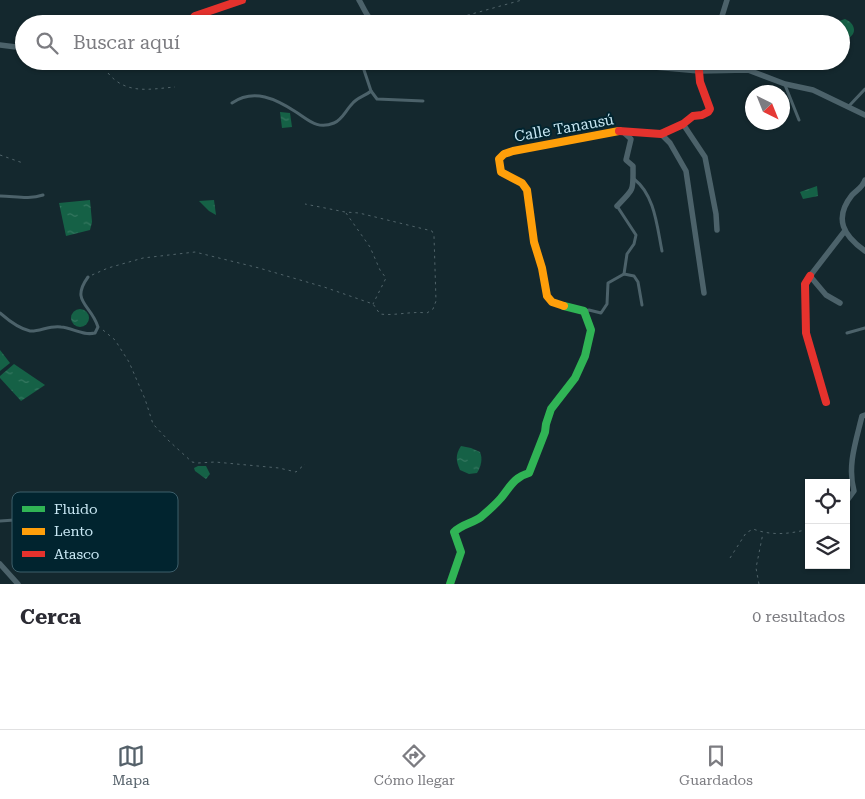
<!DOCTYPE html>
<html lang="es">
<meta charset="utf-8">
<style>
body{margin:0;font-family:"Roboto Serif",serif;background:#f2f2f3;color:#2b2b33}
.controls{position:absolute;right:15px;bottom:15px;display:grid;overflow:hidden;border-radius:0px;box-shadow:0 1px 4px #0004}
.controls button{width:45px;height:45px;display:grid;place-items:center;padding:0;border:0;border-bottom:1px solid #e1e1e2;background:#fff;color:#2b2b33;font:25px sans-serif}
.compass{position:absolute;left:745px;top:85px;width:45px;height:45px;border-radius:50%;background:#fff;box-shadow:0 1px 4px #0004;rotate:137deg}
.list{margin:0;padding:0;list-style:none}
h2{display:flex;justify-content:space-between;align-items:center;height:65px;margin:0;padding:0 20px;font-size:21px}
h2 small{font-size:16px;font-weight:400;color:#7c7c81}
.icon{flex:none;width:28px;height:28px;fill:none;stroke:currentColor;stroke-width:2;stroke-linecap:round;stroke-linejoin:round}
.map{position:relative;flex:none;width:865px;height:584px;overflow:hidden}
.search{position:absolute;background:#fff;box-shadow:0 1px 4px #0004;left:15px;right:15px;top:15px;height:55px;display:flex;align-items:center;gap:12px;box-sizing:border-box;padding:0 18px;border-radius:28px;color:#7c7c81;font-size:19px}
.sheet{height:145px;background:#fff}
nav{display:flex;justify-content:space-around;align-items:center;box-sizing:border-box;height:70px;border-top:1px solid #e1e1e2;background:#fff;font-size:14px;color:#7c7c81}
nav a{display:grid;justify-items:center;gap:2px}
nav .on{color:#55616a}
.map>svg:first-child{display:block}
.water{fill:url(#water-ripples)}
.lines{fill:none;stroke-linecap:round;stroke-linejoin:round}
.path{stroke:#51646a;stroke-width:1;stroke-dasharray:2.5 4;stroke-linecap:butt}
.lane{stroke:#4c626a;stroke-width:3}
.street{stroke:#4c626a;stroke-width:5.5}
.fast{stroke:#30b455;stroke-width:8}
.slow{stroke:#ff9f0a;stroke-width:8}
.jam{stroke:#e5322d;stroke-width:8}
.labels{text-anchor:middle;stroke-width:4;stroke-linejoin:round;paint-order:stroke}
.street-label{font-size:15px;fill:#c8e7f3;stroke:#01242f}
.key{fill:#01242f;stroke:#3d5e6a;stroke-width:1}
.key-label{font-size:14px;fill:#c8e7f3}
</style>
<div class="map">
<svg width="865" height="584" viewBox="0 0 865 584">
<defs>
<pattern id="water-ripples" width="26" height="14" patternUnits="userSpaceOnUse" patternTransform="scale(1.25)"><rect width="26" height="14" fill="#156146"/><path d="M2 4q2-2 4 0t4 0M15 11q2-2 4 0t4 0" fill="none" stroke="#367861"/></pattern>
</defs>
<rect width="100%" height="100%" fill="#14282e"/>
<!-- water -->
<g class="water">
<path d="M845 19C859 25 856 40 841 39V24H836L839 21Z"/>
<polygon points="280,112 290,113 292,127 282,128"/>
<polygon points="817,186 818,196 803,199 800,192"/>
<polygon points="90,200 92,222 90,230 66,236 59,203"/>
<polygon points="214,200 216,215 209,211 199,201"/>
<circle cx="80" cy="318" r="9"/>
<polygon points="0,350 10,363 0,371"/>
<polygon points="14,364 45,385 21,401 0,378 0,376"/>
<path d="M461 446 471 448 480 452C483 459 481 466 477 473L469 474 460 470C456 461 455 455 461 446Z"/>
<polygon points="198,466 206,466 210,474 206,479 195,471 194,468"/>
</g>
<g class="lines">
<!-- path -->
<g class="path">
<polyline points="461,17 522,0"/>
<path d="M108 73C126 95 150 89 175 87"/>
<polyline points="0,155 23,163"/>
<polyline points="346,213 370,247 380,270 386,278 373,304"/>
<path d="M92 275 108 268 143 258 195 252 259 268 324 287 373 304 380 314C396 316 410 311 427 313L433 309 436 301 434 236 432 231 359 213 345 212 305 204"/>
<polyline points="103,330 115,340 129,362 145,399 153,424 169,441 192,462 198,463 215,462 279,468 296,472 305,464"/>
<path d="M730 558 746 533 753 529C772 536 790 534 809 529"/>
<polyline points="759,584 756,568 763,533"/>
</g>
<!-- lane -->
<g class="lane">
<polyline points="363,24 368,17"/>
<polyline points="361,61 371,91 377,99 423,101"/>
<polyline points="785,85 799,120"/>
<path d="M232 103C254 88 276 99 296 112 309 120 317 130 334 123 342 120 346 110 352 104 356 98 365 96 371 91"/>
<polyline points="849,106 865,89"/>
<path d="M634 179C655 195 657 227 662 251"/>
<path d="M0 196C15 196 28 200 43 195"/>
<polyline points="624,274 634,276 638,282 642,305"/>
<polyline points="585,311 589,310 601,313 607,304 608,283 624,274 627,254 634,244 636,235 617,206"/>
<path d="M0 313C8 320 20 329 30 331 39 332 50 325 61 327 73 328 83 336 95 333L98 327C91 304 70 302 88 277"/>
<polyline points="847,333 865,328"/>
<polyline points="0,521 58,517 88,511 108,517 113,525 132,535"/>
</g>
<!-- street -->
<g class="street">
<path d="M359 0C364 8 368 21 378 24"/>
<polyline points="722,24 722,16 727,0"/>
<polyline points="0,45 24,48"/>
<polyline points="627,61 643,66 699,71 748,70 785,84 813,90 865,115"/>
<polyline points="745,61 748,70"/>
<polyline points="683,124 705,157 716,214 717,230"/>
<polyline points="661,134 670,143 686,171 704,293"/>
<path d="M865 180C863 187 857 190 852 195 833 219 844 236 865 251"/>
<path d="M617 206C635 188 633 191 633 166L626 160 631 139 622 131"/>
<polyline points="840,303 826,295 810,276 844,232"/>
<path d="M846 502 854 491C847 466 856 441 862 416L865 415"/>
<polyline points="0,564 18,584"/>
</g>
<!-- fast -->
<path class="fast" d="M450 584 461 552 454 532C462 524 473 523 481 517 488 511 495 505 501 498 510 487 514 477 529 473L545 432 546 424 551 409 575 378 585 356 591 330 584 311 564 306"/>
<!-- slow -->
<polyline class="slow" points="564,306 552,302 547,296 542,268 534,242 527,190 522,183 501,172 499,159 504,154 513,151 619,131"/>
<!-- jam -->
<g class="jam">
<polyline points="188,24 195,16 242,0"/>
<polyline points="395,24 427,21 460,24"/>
<path d="M83 61C103 66 121 67 141 61"/>
<polyline points="619,131 661,134 683,124 693,116 702,115 708,112 710,109 700,82 699,71"/>
<polyline points="810,276 805,284 806,333 826,402"/>
</g>
</g>
<g class="labels">
<!-- street labels -->
<g class="street-label">
<text transform="translate(564 128) rotate(-10)" y="5">Calle Tanausú</text>
</g>
</g>
<!-- legend -->
<rect x="12" y="492" width="166" height="80" rx="8" class="key"/>
<rect x="22" y="506" width="23" height="6" fill="#30b455"/>
<rect x="22" y="528" width="23" height="7" fill="#ff9f0a"/>
<rect x="22" y="551" width="23" height="6" fill="#e5322d"/>
<g class="key-label">
<text x="54" y="514">Fluido</text>
<text x="54" y="536">Lento</text>
<text x="54" y="559">Atasco</text>
</g>
</svg>
<div class="controls">
<button><svg class="icon" aria-label="locate" viewBox="0 0 24 24"><circle cx="12" cy="12" r="6"/><path d="M12 2v4M12 18v4M2 12h4M18 12h4"/></svg></button>
<button><svg class="icon" aria-label="layers" viewBox="0 0 24 24"><path d="M12 4l9 5-9 5-9-5zM3 14l9 5 9-5"/></svg></button>
</div>
<svg class="compass" viewBox="-18 -18 36 36"><path d="M0-13l5 13h-10z" fill="#e53935"/><path d="M0 13l5-13h-10z" fill="#7c7c81"/></svg>
<div class="search"><svg class="icon" aria-label="search" viewBox="0 0 24 24"><circle cx="10" cy="10" r="6"/><path d="M15 15l6 6"/></svg>Buscar aquí</div>
</div>
<section class="sheet">
<h2>Cerca<small>0 resultados</small></h2>
<ul class="list">
</ul>
</section>
<nav>
<a class="on"><svg class="icon" aria-label="map" viewBox="0 0 24 24"><path d="M3 6l6-2 6 2 6-2v14l-6 2-6-2-6 2zM9 4v14M15 6v14"/></svg>Mapa</a>
<a><svg class="icon" aria-label="directions" viewBox="0 0 24 24"><path d="M12 3l9 9-9 9-9-9zM9 14v-3h6M13 9l2 2-2 2"/></svg>Cómo llegar</a>
<a><svg class="icon" aria-label="saved" viewBox="0 0 24 24"><path d="M7 4h10v16l-5-4-5 4z"/></svg>Guardados</a>
</nav>
